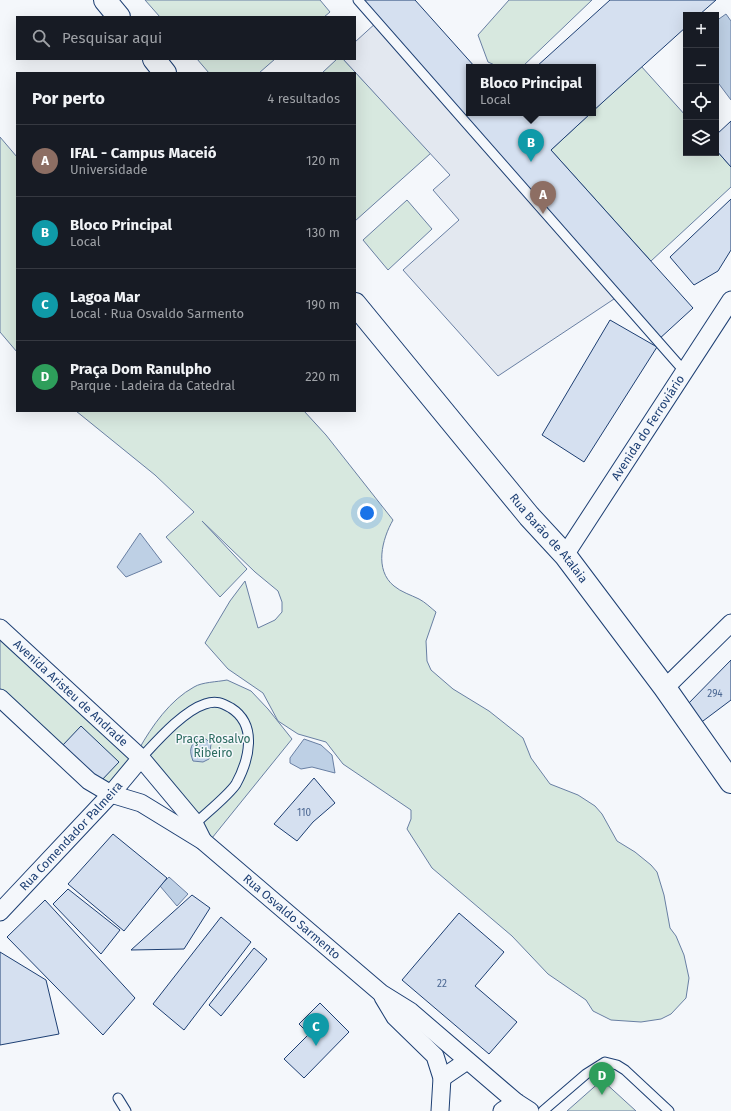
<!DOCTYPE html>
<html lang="pt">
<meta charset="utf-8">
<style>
body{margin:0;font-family:"Fira Sans",sans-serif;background:#20242c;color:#f1f3f6}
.controls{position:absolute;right:12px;top:12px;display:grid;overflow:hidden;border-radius:0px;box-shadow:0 4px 16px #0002}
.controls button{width:36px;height:36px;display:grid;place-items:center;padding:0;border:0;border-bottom:1px solid #363941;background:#171b24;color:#f1f3f6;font:20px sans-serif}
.you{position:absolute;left:367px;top:513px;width:14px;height:14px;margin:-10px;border:3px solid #fff;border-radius:50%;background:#1a73e8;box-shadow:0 0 0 6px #1a73e833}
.badge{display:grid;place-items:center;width:26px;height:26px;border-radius:50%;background:#7c3aed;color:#fff;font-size:13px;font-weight:700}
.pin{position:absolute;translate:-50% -33px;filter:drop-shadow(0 1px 2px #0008)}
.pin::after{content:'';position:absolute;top:21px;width:14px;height:12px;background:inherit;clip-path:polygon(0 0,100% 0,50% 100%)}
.popup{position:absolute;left:466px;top:64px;width:130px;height:52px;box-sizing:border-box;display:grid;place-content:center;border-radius:0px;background:#171b24;filter:drop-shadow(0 1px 3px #0005);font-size:13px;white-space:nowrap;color:#9ea1a6}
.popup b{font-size:15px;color:#f1f3f6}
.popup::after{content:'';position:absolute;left:50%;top:100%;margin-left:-8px;border:8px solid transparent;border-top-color:#171b24}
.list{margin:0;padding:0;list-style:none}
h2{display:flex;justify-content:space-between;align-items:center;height:52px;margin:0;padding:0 16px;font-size:17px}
h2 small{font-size:13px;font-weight:400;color:#9ea1a6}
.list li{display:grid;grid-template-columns:26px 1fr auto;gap:12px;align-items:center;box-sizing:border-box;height:72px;padding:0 16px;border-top:1px solid #363941}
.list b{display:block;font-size:15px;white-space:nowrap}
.list p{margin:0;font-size:13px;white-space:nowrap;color:#9ea1a6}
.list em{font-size:13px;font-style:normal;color:#9ea1a6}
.icon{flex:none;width:22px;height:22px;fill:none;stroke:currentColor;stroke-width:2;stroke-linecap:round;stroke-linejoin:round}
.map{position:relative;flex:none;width:731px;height:1111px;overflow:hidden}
.search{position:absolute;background:#171b24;box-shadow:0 4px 16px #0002;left:16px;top:16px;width:340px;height:44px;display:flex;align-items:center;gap:10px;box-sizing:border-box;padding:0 14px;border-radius:0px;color:#9ea1a6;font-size:15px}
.panel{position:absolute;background:#171b24;box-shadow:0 4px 16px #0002;left:16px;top:72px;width:340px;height:340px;border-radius:0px}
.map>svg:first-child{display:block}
.green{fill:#d7e8df;stroke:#687fa3}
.parking{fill:#e3e8f0;stroke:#687fa3}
.water{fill:#bed0e5;stroke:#687fa3}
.building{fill:#d5e0f0;stroke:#1d3f73}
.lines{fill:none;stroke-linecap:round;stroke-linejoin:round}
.service-casing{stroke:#1d3f73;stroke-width:11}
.minor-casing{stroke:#1d3f73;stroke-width:19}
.secondary-casing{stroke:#1d3f73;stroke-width:24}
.service{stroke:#f4f7fb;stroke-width:9}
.minor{stroke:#f4f7fb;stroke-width:17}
.secondary{stroke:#f4f7fb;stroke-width:22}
.labels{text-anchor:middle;stroke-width:3;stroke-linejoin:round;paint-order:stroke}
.number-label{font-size:10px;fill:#4b6792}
.street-label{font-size:12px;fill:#1d3f73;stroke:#f4f7fb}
.park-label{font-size:12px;fill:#2c6c60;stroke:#f4f7fb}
</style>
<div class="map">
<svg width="731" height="1111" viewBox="0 0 731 1111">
<rect width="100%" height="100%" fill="#f4f7fb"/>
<!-- green -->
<g class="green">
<polygon points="145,0 320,0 330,12 324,17 160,17"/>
<polygon points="509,0 592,0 522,67 499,67 488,62 478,35"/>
<polygon points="197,59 275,59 259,73 209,73"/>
<polygon points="337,59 343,59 431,153 355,221 355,73 322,73"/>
<polygon points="641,66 686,116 686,153 716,153 716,150 731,167 731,187 651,261 551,150 591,113 593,113 593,111"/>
<polygon points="0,137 17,157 17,352 0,332"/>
<polygon points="407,200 432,229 388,270 363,240"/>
<path d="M76 411H304L326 435 393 520C382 539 374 570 394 586 401 592 411 595 419 599 425 602 431 608 436 612L426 641 427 661 431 670 453 689 489 711 523 738 531 758 550 784 578 795 595 806 602 814 617 841 635 852 651 865 657 872 664 895 670 928 676 936 684 955 689 978 686 998 671 1014 661 1019 641 1022 611 1020 593 1011 586 1000 548 974 512 936 432 868 407 829 411 819V810L343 764 326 742 298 734 278 721 263 693 228 669 205 643 230 601 245 581 258 628 275 620 282 612V602L278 591 255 572 202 521 247 569 220 597 166 537 194 512 155 475Z"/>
<polygon points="0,632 135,756 98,796 0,703"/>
<path d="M227 680 251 691 268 709 292 739 212 838 160 771 139 749C152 726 170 700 194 687 202 682 217 682 227 680Z"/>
<polygon points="602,1080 636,1111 567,1111"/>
</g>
<!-- parking -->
<polygon class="parking" points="377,22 617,297 498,376 403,270 459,220 433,190 450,175 343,59 355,59 355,42"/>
<!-- water -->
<g class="water">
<polygon points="726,14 731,21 731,100 716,80 716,21"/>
<polygon points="140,533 162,562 126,577 117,567"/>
<path d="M197 738 206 739 211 744 209 759 203 762 193 761C189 750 190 747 197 738Z"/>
<polygon points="304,739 321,745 332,755 335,773 312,767 301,769 290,763 290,758"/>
<polygon points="169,877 188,894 177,906 160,886"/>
</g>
<!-- building -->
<g class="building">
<polygon points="360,0 415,0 475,67 469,67 469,113 591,113 551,150 693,308 658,340"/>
<polygon points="610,0 716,0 699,15 686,15 686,27 593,111 593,67 536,67"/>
<polygon points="731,121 731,167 716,150 716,135"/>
<polygon points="731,199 731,250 718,271 694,285 670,257"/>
<polygon points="610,320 657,347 584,462 542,435"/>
<polygon points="731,660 731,700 699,724 686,706"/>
<polygon points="81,726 119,762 100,782 62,746"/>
<polygon points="314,778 335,803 313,822 297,841 274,824"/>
<polygon points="113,834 167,878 124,931 68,884"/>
<polygon points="68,889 120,930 101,954 53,904"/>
<polygon points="192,895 210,908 184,949 131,950"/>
<polygon points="45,900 135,998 103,1035 7,937"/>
<polygon points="459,913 504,952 475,986 517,1022 489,1054 402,980"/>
<polygon points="221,917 251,942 184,1030 153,1004"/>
<polygon points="254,948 267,959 221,1016 209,1005"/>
<polygon points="0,952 46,980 59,1034 0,1045"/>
<polygon points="320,1003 349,1032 304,1078 284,1059 309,1034 299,1024"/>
</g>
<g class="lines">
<defs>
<g id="service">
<polyline points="358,0 685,372"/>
<path d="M141 758C157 741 183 711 205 704 216 700 222 703 231 708 258 725 249 760 236 784 229 795 205 814 195 824"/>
<polyline points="118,1098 126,1111"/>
<polyline points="543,1111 586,1074 605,1062 617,1065 625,1070 669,1111"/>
</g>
<g id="minor">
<path id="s1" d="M565 555 731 300"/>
<path id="s2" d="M0 628 141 758 192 819 203 841"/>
<polyline points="665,688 731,623"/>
<path id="s3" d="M0 698 89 781 111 794 141 803 203 841 381 993 410 1011 516 1102 530 1111"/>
<path id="s4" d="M0 912 111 794 141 758"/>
<polyline points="383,997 395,1017 435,1056 442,1078 440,1111"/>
<polyline points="442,1078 467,1061"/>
<polyline points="502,1111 516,1102"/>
</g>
<g id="secondary">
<polyline points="105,0 119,17"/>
<polyline points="154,59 165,73"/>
<path id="s5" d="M355 304 529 516 565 555 665 688 731 782"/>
</g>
</defs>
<!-- service casing -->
<use href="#service" class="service-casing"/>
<!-- minor casing -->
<use href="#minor" class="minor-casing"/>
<!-- secondary casing -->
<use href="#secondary" class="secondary-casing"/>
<!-- service -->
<use href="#service" class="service"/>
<!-- minor -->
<use href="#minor" class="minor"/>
<!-- secondary -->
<use href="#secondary" class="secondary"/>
</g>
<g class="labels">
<!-- number labels -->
<g class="number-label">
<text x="715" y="697">294</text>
<text x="304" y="816">110</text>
<text x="442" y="987">22</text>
</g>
<!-- street labels -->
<g class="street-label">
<text dy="4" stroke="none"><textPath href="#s1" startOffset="152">Avenida do Ferroviário</textPath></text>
<text dy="4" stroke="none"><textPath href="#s5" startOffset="304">Rua Barão de Atalaia</textPath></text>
<text dy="4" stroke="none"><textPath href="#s2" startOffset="96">Avenida Aristeu de Andrade</textPath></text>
<text dy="4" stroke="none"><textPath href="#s4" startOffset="104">Rua Comendador Palmeira</textPath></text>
<text dy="4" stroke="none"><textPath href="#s3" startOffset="368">Rua Osvaldo Sarmento</textPath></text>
</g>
<!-- park labels -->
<g class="park-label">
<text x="213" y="743">Praça Rosalvo<tspan x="213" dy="14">Ribeiro</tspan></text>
</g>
</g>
</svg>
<div class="controls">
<button>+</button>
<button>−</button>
<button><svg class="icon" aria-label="locate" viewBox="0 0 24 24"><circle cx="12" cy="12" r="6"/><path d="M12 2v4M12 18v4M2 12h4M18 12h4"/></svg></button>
<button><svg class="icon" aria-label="layers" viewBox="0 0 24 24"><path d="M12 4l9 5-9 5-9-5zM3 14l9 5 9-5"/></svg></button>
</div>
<div class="you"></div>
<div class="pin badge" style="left:543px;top:214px;background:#8d6e63">A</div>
<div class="pin badge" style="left:531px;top:162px;background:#0f9aa8">B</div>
<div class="popup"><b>Bloco Principal</b>Local</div>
<div class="pin badge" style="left:316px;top:1046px;background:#0f9aa8">C</div>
<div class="pin badge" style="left:602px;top:1095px;background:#2e9e5b">D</div>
<div class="search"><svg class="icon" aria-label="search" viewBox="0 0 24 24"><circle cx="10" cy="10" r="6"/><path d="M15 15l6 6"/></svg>Pesquisar aqui</div>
<section class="panel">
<h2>Por perto<small>4 resultados</small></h2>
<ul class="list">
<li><span class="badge" style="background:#8d6e63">A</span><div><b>IFAL - Campus Maceió</b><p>Universidade</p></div><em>120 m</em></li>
<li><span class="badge" style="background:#0f9aa8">B</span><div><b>Bloco Principal</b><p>Local</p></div><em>130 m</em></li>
<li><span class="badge" style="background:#0f9aa8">C</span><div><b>Lagoa Mar</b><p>Local · Rua Osvaldo Sarmento</p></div><em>190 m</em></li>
<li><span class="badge" style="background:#2e9e5b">D</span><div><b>Praça Dom Ranulpho</b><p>Parque · Ladeira da Catedral</p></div><em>220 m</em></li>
</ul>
</section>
</div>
